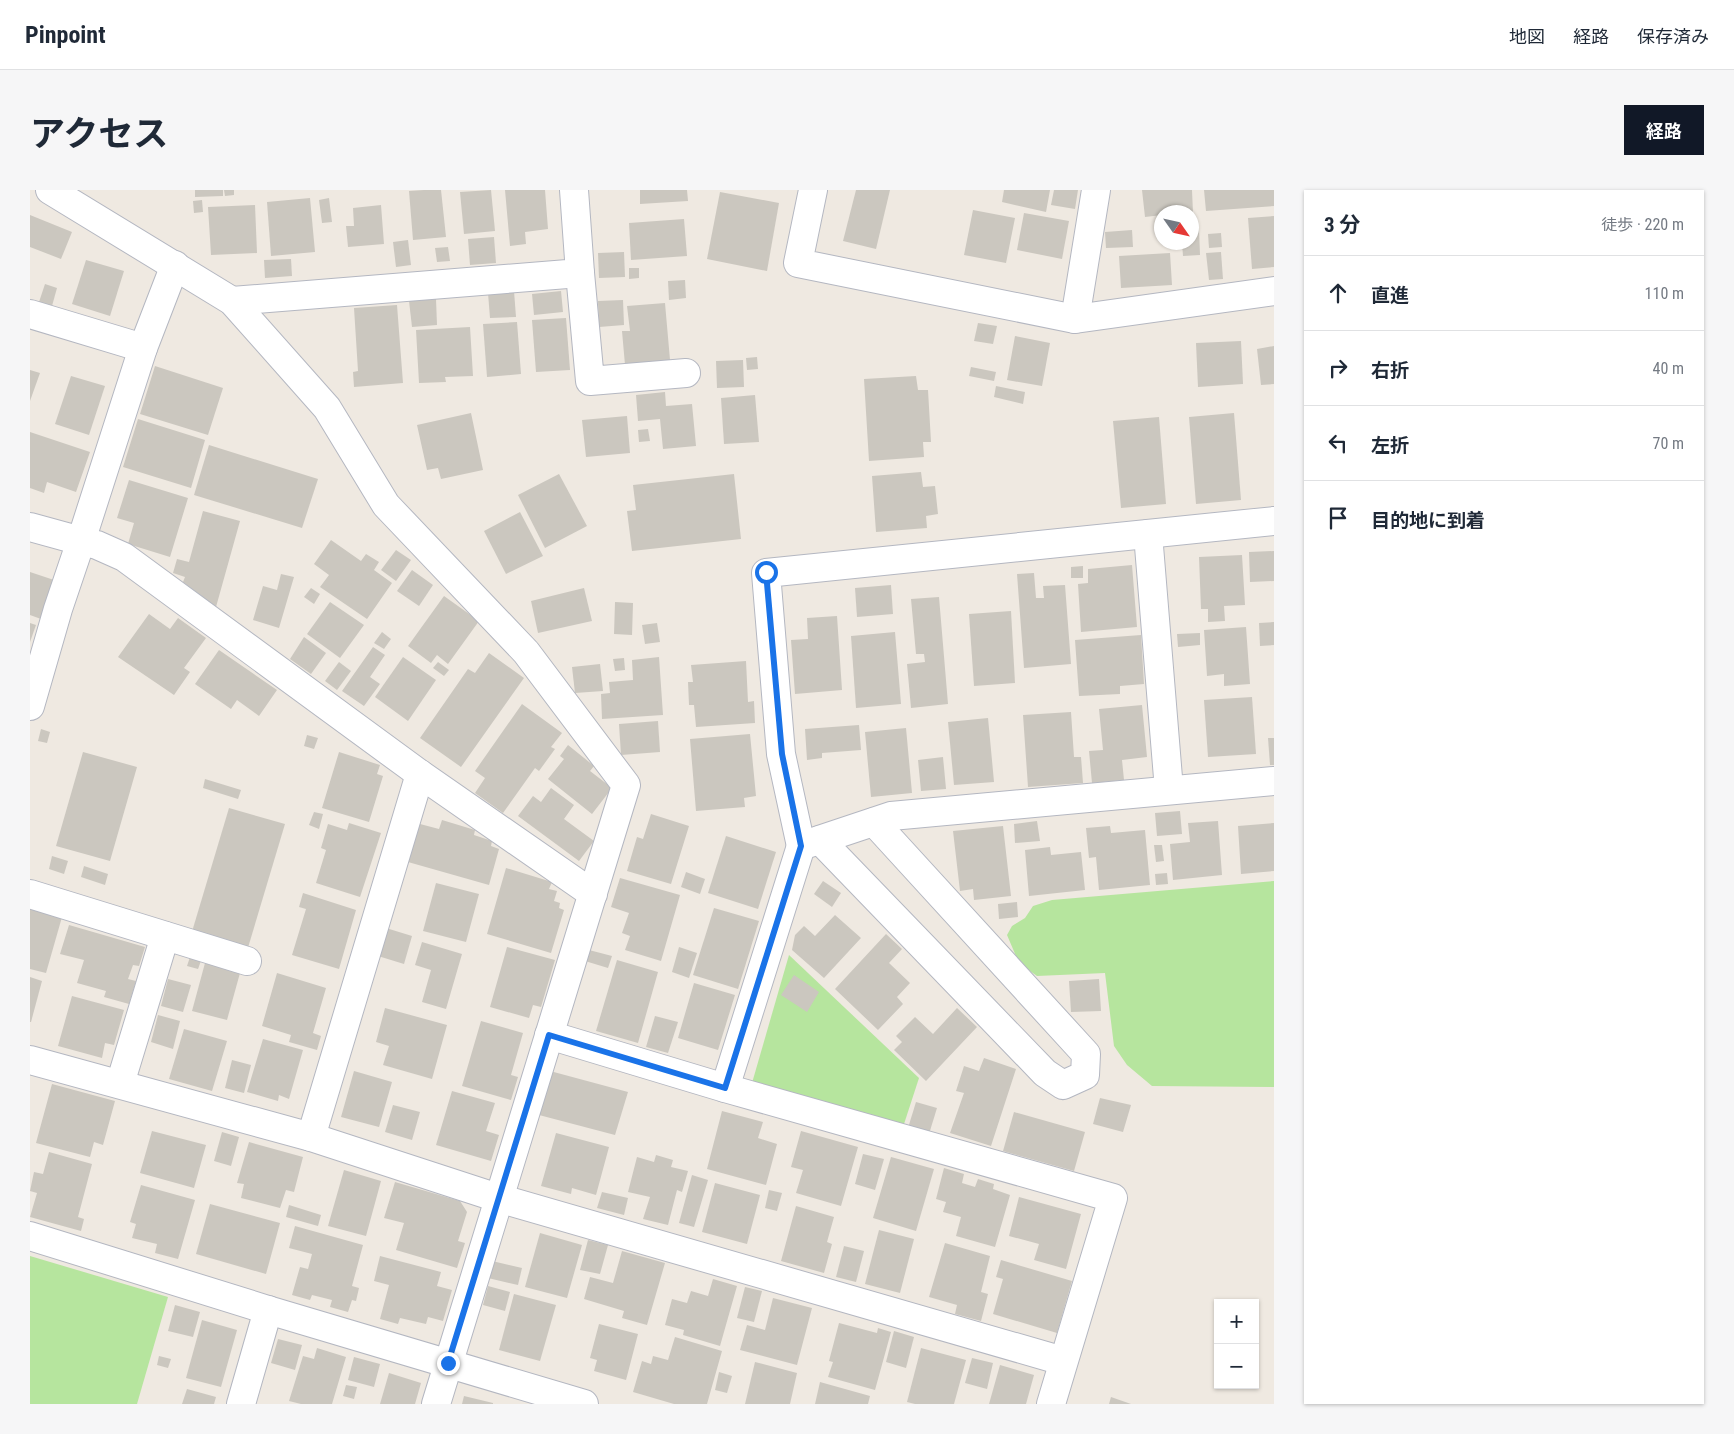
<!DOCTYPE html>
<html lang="ja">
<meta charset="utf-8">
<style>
body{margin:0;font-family:"Roboto Condensed","Noto Sans JP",sans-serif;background:#f6f6f7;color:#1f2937}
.controls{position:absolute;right:15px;bottom:15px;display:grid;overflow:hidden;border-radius:0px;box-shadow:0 1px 4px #0004}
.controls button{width:45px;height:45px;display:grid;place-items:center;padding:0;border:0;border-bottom:1px solid #e0e1e3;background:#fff;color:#1f2937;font:25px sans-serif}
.compass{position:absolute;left:1124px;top:15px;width:45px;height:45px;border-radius:50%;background:#fff;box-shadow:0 1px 4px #0004;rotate:124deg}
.stop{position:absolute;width:15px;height:15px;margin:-11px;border:4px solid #1a73e8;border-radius:50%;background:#fff}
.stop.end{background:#1a73e8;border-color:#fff;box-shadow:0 1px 5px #0008}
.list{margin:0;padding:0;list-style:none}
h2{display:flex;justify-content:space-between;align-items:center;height:65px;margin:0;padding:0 20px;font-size:21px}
h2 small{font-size:16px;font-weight:400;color:#747a83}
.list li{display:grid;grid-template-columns:32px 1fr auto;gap:15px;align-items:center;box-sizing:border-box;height:75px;padding:0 20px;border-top:1px solid #e0e1e3}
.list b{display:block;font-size:19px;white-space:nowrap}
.list em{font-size:16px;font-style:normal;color:#747a83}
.icon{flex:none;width:28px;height:28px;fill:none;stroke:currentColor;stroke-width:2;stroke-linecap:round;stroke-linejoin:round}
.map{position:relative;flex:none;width:1244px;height:1214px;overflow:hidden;border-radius:0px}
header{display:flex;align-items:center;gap:30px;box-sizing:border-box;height:70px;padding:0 25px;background:#fff;border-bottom:1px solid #e0e1e3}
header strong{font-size:24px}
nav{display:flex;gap:28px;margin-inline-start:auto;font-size:18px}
.intro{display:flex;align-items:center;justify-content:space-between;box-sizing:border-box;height:120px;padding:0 30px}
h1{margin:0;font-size:35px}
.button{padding:12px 22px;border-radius:0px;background:#111827;color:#fff;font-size:18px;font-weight:700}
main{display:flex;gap:30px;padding:0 30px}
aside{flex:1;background:#fff;border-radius:0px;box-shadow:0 1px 4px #0004}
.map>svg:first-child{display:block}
.green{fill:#b6e59e}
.building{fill:#cbc7bf}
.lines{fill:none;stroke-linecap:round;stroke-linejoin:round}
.street-casing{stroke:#b4b7c1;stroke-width:30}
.street{stroke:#fff;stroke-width:28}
.route{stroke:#1a73e8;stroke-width:6}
</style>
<header>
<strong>Pinpoint</strong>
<nav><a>地図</a><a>経路</a><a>保存済み</a></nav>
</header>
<div class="intro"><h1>アクセス</h1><a class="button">経路</a></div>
<main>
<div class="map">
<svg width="1244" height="1214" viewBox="0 0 1244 1214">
<rect width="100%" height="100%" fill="#efe9e1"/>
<!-- green -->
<g class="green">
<polygon points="1244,691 1244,897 1122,896 1097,875 1084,856 1075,783 1007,786 989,773 977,745 982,736 995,728 1003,716 1022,710"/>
<polygon points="759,765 889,888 874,934 722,893"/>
<polygon points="0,1066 138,1107 107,1214 0,1214"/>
</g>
<!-- building -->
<g class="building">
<polygon points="165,0 193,0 193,6 165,7"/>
<polygon points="194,0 204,0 204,5 195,6"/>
<polygon points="394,0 411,0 416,47 383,50 379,1"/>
<polygon points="461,0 465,41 434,44 430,2"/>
<polygon points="475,0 515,0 518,39 495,42 496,54 480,56"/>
<polygon points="610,0 657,0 658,11 610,14"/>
<polygon points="826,0 860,0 846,59 813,51"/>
<polygon points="974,0 1020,0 1016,22 972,12"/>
<polygon points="1024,0 1048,0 1045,19 1021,15"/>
<polygon points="1112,0 1162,0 1163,23 1132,22 1132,25 1115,27"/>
<polygon points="1174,0 1244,0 1244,16 1176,21"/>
<polygon points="690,2 749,13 737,81 677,69"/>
<polygon points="280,8 285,62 241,66 237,12"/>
<polygon points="299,8 302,32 292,33 289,10"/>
<polygon points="172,10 173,22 164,23 163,11"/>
<polygon points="225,15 227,63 181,65 178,17"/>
<polygon points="351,15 354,54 318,57 316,36 324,36 323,18"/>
<polygon points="943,20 985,28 976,73 934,65"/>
<polygon points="994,23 1039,31 1032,69 987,60"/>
<polygon points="0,25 42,42 31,69 0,57"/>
<polygon points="1244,26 1244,77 1222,79 1218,28"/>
<polygon points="654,29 657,66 601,70 599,33"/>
<polygon points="1169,38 1170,65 1153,66 1152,52 1162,52 1162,39"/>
<polygon points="1102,40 1103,57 1076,58 1075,42"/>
<polygon points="1191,43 1192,57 1179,58 1178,44"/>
<polygon points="464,47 466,73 440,75 438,49"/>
<polygon points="378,50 381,75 366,77 363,52"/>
<polygon points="418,57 420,71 407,72 405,58"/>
<polygon points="594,62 595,87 569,88 568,63"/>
<polygon points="1191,62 1193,89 1179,90 1176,63"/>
<polygon points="1140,63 1142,95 1091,98 1089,66"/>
<polygon points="261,69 262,86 235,88 234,70"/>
<polygon points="56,70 94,81 80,126 42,114"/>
<polygon points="599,78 609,78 609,88 599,89"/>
<polygon points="655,90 656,108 639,110 638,91"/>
<polygon points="15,94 27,98 22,116 9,112"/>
<polygon points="484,101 486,127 460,128 458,103"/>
<polygon points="531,101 533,122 504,125 502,104"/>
<polygon points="406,109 407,135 382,137 379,111"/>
<polygon points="593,110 594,135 569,137 568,111"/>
<polygon points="635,113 640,170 595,175 592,141 600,141 597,116"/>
<polygon points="367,115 373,193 324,197 323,182 328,181 324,118"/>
<polygon points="536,128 540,180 506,182 502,130"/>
<polygon points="487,132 491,184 457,187 453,134"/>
<polygon points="948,133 967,136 963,154 944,151"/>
<polygon points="440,137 443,186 415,187 416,192 389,193 386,140"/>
<polygon points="985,146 1020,153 1012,196 977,190"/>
<polygon points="1211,151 1213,194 1168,197 1166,153"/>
<polygon points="1244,156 1244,194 1231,195 1227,159"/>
<polygon points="727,167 728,179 717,180 716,168"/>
<polygon points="713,170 714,197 687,198 686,171"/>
<polygon points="125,176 193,198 178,245 110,224"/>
<polygon points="941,177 966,182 964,191 939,186"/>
<polygon points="0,180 10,183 0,211"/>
<polygon points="41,186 75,196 59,245 25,234"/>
<polygon points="886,186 888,200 898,200 901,252 893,252 894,267 839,271 834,189"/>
<polygon points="966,196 995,202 993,214 964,207"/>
<polygon points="635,202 636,216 662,214 666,256 633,259 630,229 608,231 606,205"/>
<polygon points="725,205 729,252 694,254 691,208"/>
<polygon points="441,223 453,280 411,289 408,278 397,280 387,235"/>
<polygon points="1204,223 1211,310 1166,314 1159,227"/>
<polygon points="597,226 600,263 556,267 552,230"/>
<polygon points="1129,227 1136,314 1091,318 1083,231"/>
<polygon points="108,229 175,250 161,298 93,277"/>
<polygon points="618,239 620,251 609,252 608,240"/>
<polygon points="0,242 60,262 46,302 17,292 14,303 0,298"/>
<polygon points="179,255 288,289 272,338 164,305"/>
<polygon points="891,282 893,297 905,296 908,324 896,326 897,338 846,342 842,286"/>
<polygon points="529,284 557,336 515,358 488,305"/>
<polygon points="704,284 711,349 602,361 597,321 606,320 603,295"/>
<polygon points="99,290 158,308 140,367 98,354 104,333 87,328"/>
<polygon points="173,321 210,331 186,417 153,392 155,387 143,383 147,369 159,372"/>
<polygon points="490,322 513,366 476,384 454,341"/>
<polygon points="301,350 331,371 336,364 349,372 344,380 362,393 337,429 290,397 299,385 284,374"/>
<polygon points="366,360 381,370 366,391 351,380"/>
<polygon points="1244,361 1244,391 1220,392 1219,362"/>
<polygon points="1212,365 1215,415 1194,416 1195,431 1178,432 1178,419 1171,419 1169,367"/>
<polygon points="1102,375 1107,437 1051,442 1048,394 1058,393 1058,379"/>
<polygon points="1053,376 1053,388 1041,388 1041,377"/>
<polygon points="382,380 403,395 389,416 367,401"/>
<polygon points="0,382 24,390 11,429 0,425"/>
<polygon points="1004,383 1006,408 1014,408 1013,396 1035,395 1041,474 994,478 987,384"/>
<polygon points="251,384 264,387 249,438 223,430 233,396 247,400"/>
<polygon points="861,395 863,424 827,427 825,398"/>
<polygon points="281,398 290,404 284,414 274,407"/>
<polygon points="554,398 562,431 508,443 501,411"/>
<polygon points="414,406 449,431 418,474 407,465 401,473 378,456"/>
<polygon points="909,407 918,514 881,518 877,474 895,472 894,464 886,464 881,409"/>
<polygon points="300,412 334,435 310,468 277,444"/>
<polygon points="585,412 603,413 602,445 584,444"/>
<polygon points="981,421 985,493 944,496 939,424"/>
<polygon points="119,424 140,439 148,428 176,448 154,478 160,482 144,505 88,467"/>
<polygon points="807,426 812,500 765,504 761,450 778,449 777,428"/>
<polygon points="1244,432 1244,455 1230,456 1229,433"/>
<polygon points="0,433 6,435 0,452"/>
<polygon points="627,433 630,452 615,454 612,435"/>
<polygon points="1216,437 1220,494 1194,496 1194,484 1177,486 1174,440"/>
<polygon points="352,442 361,449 354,459 344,453"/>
<polygon points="865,442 871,514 826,518 821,446"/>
<polygon points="1170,443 1170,455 1148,457 1147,444"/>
<polygon points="1111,445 1114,494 1090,496 1090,504 1049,506 1045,450"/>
<polygon points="274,447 296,463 281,484 260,469"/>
<polygon points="343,457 355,465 340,487 350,494 334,516 312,501"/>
<polygon points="189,460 247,500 229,526 207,510 201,519 165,494"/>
<polygon points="459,463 494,488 431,577 390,548 438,479 445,483"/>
<polygon points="373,467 406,490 378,531 345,507"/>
<polygon points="629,467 633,525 572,529 571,504 580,503 579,492 603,490 602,470"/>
<polygon points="594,468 595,480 585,481 583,469"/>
<polygon points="716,471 718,512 724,511 725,533 666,537 664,515 659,515 658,492 663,492 661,475"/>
<polygon points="309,472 321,481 307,500 295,491"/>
<polygon points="408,472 419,480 414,486 403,478"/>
<polygon points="570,474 573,501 545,503 542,477"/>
<polygon points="1222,507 1226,564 1178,567 1174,510"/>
<polygon points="492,514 532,543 521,557 525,559 509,581 505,578 473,623 445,603 455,588 445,581"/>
<polygon points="1112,515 1117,567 1092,570 1094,590 1062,593 1059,561 1073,560 1069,519"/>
<polygon points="1041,522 1044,567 1051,567 1053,593 998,597 993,525"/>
<polygon points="958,528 964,592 924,595 918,532"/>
<polygon points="628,531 630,562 591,565 589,534"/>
<polygon points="829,535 831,560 792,563 792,568 777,570 775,539"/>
<polygon points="876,538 882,603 841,607 835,542"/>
<polygon points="11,539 20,542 17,553 8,551"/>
<polygon points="720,544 726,606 714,608 715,617 666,621 660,549"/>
<polygon points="277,545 288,548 284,559 274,556"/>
<polygon points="1238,548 1244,548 1244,575 1240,575"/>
<polygon points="538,555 564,576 560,581 582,598 562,624 518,589 534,569 530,566"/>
<polygon points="53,562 107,577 80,671 26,656"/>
<polygon points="309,562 350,575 347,584 353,586 339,632 292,618"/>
<polygon points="913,567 916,599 891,601 888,570"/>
<polygon points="175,589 211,600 208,609 173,598"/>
<polygon points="521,598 544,615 534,629 564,651 549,671 488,626 503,606 511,612"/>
<polygon points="199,618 255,634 217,761 161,745"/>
<polygon points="1150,621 1152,644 1127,646 1125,623"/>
<polygon points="284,622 293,624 289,639 279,635"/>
<polygon points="621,624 659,636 641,694 597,681 607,647 613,649"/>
<polygon points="412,630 445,640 444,645 462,651 461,656 469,659 459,695 378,672 390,634 409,639"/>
<polygon points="1007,631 1010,651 985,653 984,634"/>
<polygon points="1188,631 1192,685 1143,690 1140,654 1160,652 1158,633"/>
<polygon points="319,633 351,643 330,707 286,693 296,660 291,658 298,634 317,640"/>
<polygon points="1244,633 1244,681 1211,684 1208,636"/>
<polygon points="973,636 981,706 944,710 943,699 930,701 923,641"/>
<polygon points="1080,636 1081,643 1115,640 1120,695 1069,700 1066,667 1059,668 1056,638"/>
<polygon points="696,646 746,662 728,719 678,703"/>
<polygon points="1124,655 1132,655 1134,671 1126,672"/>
<polygon points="1020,657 1021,665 1051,662 1055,700 999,706 995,660"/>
<polygon points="22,666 38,671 34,684 19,679"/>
<polygon points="54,676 78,684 75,695 51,687"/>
<polygon points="476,678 522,692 519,699 527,701 524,711 530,713 529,718 534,720 521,763 457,744"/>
<polygon points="656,682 675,689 670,704 651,697"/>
<polygon points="1137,683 1138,694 1126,695 1125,684"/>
<polygon points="590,688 650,705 631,771 595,760 600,746 592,743 599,723 581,717"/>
<polygon points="793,691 811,703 802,717 784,704"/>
<polygon points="406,693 449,704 436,752 393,741"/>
<polygon points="273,703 326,720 309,779 262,765 276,719 269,717"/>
<polygon points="987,712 988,727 969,729 968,714"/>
<polygon points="0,717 32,727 16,783 0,779"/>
<polygon points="684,718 729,731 708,799 663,785"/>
<polygon points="805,725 831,748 794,788 762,760 765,745 774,736 785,746"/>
<polygon points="39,735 115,757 109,776 103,775 98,789 106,791 99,814 74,807 76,801 47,793 54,770 30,764"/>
<polygon points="356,738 382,746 374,774 348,766"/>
<polygon points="856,744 872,759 859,773 880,793 867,807 873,814 848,840 805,799"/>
<polygon points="392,752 432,764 416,819 392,812 401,780 385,775"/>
<polygon points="477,757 525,770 511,817 503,815 499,828 460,817"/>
<polygon points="649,757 667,763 659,788 642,782"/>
<polygon points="559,760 582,766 578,778 555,771"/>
<polygon points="161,764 172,768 168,779 157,776"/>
<polygon points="587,770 628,782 608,853 566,841"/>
<polygon points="175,773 210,783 197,830 162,821"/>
<polygon points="247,783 296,798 283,843 291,846 287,860 259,852 261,845 232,836"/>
<polygon points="764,785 789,802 777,822 751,805"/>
<polygon points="0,787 12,791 1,832 0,832"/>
<polygon points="138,789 161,795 153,822 131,816"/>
<polygon points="1069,789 1071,821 1041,822 1039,791"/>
<polygon points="664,793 705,805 688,860 648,848"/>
<polygon points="42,806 94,820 84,855 75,853 72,868 28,856"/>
<polygon points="355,818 417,835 402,889 353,875 359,856 346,852"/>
<polygon points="927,818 947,837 896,891 864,860 872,852 866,846 885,827 903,844"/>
<polygon points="128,825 150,831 143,859 121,852"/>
<polygon points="625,826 648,832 638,863 616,857"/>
<polygon points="451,831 493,843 481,885 488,887 481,910 432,896"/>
<polygon points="154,839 197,851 182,901 139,889"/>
<polygon points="233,849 273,860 259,909 249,905 248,911 217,902"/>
<polygon points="954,868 986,879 961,956 920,943 934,903 926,901 934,876 949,881"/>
<polygon points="202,870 221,875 214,903 195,898"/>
<polygon points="324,881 362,892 349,937 311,927"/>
<polygon points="520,881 598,902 585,945 509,925"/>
<polygon points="22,894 85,911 73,955 64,952 60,967 6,953"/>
<polygon points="422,901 465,913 456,941 469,945 461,971 406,955"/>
<polygon points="1070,908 1101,915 1093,942 1063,934"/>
<polygon points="886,912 907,918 899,944 878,938"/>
<polygon points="363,915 390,922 382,950 355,942"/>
<polygon points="692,921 733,932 728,948 747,954 736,995 677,979"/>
<polygon points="984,922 1055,942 1044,981 973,961"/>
<polygon points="122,941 176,955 164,998 110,983"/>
<polygon points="771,941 828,957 811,1016 766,1003 773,980 761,977"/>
<polygon points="192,942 209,947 201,976 184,971"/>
<polygon points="526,943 579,957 566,1005 542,998 541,1004 511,996"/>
<polygon points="219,952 273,967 264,1002 256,1000 250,1018 211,1008 214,994 207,993"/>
<polygon points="19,962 62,974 48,1027 54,1029 51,1041 0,1027 7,1003 0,1001 4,982 13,984"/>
<polygon points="833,964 854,969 845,1000 825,994"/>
<polygon points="626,965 643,970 641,977 658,981 652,1002 647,1000 638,1035 613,1029 620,1007 598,1002 607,967 624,972"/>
<polygon points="861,967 904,979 886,1041 843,1028"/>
<polygon points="914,978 934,984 932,993 945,997 948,989 964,994 963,999 980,1005 965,1057 926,1046 931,1027 913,1022 916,1012 906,1009"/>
<polygon points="314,980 351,991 336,1046 298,1036"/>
<polygon points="662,985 678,990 664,1037 649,1033"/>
<polygon points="365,992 430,1011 437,1022 428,1051 435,1053 427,1078 366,1060 374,1033 354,1028"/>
<polygon points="685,993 730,1005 717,1054 672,1042"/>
<polygon points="111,995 165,1010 148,1069 125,1063 127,1054 102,1048 106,1034 100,1032"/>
<polygon points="739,1000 752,1003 747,1021 735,1018"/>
<polygon points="572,1002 598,1008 594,1025 567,1018"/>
<polygon points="989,1007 1051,1024 1036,1079 1004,1070 1009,1054 979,1046"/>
<polygon points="180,1014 250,1033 236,1084 166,1064"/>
<polygon points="259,1015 291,1025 288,1036 256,1027"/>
<polygon points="766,1016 804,1027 797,1052 802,1054 794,1083 751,1071"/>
<polygon points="265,1036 333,1055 322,1096 329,1098 326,1111 322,1110 318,1122 300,1117 302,1110 282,1105 280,1110 262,1105 270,1077 278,1079 282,1064 259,1058"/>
<polygon points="849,1040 884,1049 870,1103 835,1094"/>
<polygon points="510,1043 552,1055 537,1108 495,1097"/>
<polygon points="558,1050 578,1055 570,1084 550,1080"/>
<polygon points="915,1053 960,1066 951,1102 958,1104 951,1131 925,1124 927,1115 899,1107"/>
<polygon points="814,1056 834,1061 826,1092 806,1087"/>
<polygon points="592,1061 635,1073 617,1135 592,1128 594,1121 554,1109 560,1087 583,1093"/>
<polygon points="350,1066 411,1082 407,1096 422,1100 413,1131 398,1127 396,1134 370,1128 368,1134 350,1129 359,1095 344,1091"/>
<polygon points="971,1070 1042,1091 1027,1143 963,1124 973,1089 966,1087"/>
<polygon points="462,1071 492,1078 488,1095 458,1088"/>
<polygon points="683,1089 707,1096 690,1156 653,1145 654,1140 635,1135 642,1109 657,1113 661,1101 678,1106"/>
<polygon points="458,1096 480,1102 475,1121 453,1115"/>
<polygon points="715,1097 732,1101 724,1132 707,1128"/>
<polygon points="484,1104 526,1115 510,1171 469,1160"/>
<polygon points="743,1108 782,1118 767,1175 710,1160 717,1135 735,1140"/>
<polygon points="145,1115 170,1122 163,1147 138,1141"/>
<polygon points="172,1130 207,1140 191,1197 156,1188"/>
<polygon points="809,1133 847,1143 848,1138 861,1142 845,1200 798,1187 803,1172 799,1171"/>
<polygon points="569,1134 608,1144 596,1190 564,1181 567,1170 560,1168"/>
<polygon points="864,1141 884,1147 876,1178 856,1172"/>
<polygon points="645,1147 692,1161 677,1214 644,1214 603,1202 612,1171 621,1174 623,1166 638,1170"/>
<polygon points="248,1149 272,1155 265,1180 241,1173"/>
<polygon points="287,1158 316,1167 302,1214 271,1214 259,1211 273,1166 284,1169"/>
<polygon points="891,1158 936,1170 924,1214 885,1214 877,1212"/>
<polygon points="129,1166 141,1169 138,1178 127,1175"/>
<polygon points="324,1167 350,1174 344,1197 318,1190"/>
<polygon points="942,1168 963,1173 957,1199 935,1193"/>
<polygon points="725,1172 767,1183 760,1214 715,1214"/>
<polygon points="970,1175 1004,1185 996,1214 959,1214"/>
<polygon points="689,1182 702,1186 697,1203 685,1200"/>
<polygon points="359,1183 391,1193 385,1214 350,1214"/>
<polygon points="790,1192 840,1206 838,1214 785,1214"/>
<polygon points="316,1195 327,1197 324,1209 313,1206"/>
<polygon points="157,1199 186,1207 184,1214 152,1214"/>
<polygon points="434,1206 463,1213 463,1214 432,1214"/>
<polygon points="1081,1207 1101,1214 1079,1214"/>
</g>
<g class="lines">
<defs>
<g id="street">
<polyline points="20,0 202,111 297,218 356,315 496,462 596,595 406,1214"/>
<polyline points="783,0 768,73 1045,129 1244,101"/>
<polyline points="550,83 560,191 656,183"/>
<polyline points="202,111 550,83 544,0"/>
<polyline points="0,124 113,158"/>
<polyline points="1045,129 1066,0"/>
<polyline points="0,337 51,351 113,158 145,75"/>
<polyline points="1118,344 1139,600"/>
<polyline points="0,516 28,419 51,351 67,355 94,367 390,584 563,704"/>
<polyline points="790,650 1015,883 1033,895 1055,885 1056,864 844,632"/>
<polyline points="771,656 751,564 736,383 1244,331"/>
<polyline points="0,704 217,771"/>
<polyline points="519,845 695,898 1083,1008 1021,1214"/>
<polyline points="0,870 281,947 468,1008 1033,1171"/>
<polyline points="90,894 135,746"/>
<polyline points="695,898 771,656 861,626 1244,591"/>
<polyline points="281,947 390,584"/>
<polyline points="0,1046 238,1120 554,1214"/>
<polyline points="211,1214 238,1120"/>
</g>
</defs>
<!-- street casing -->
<use href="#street" class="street-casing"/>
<!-- street -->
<use href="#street" class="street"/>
</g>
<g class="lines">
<!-- route -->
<polyline class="route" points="418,1173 519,845 695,898 771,656 752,564 736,382"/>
</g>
</svg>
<div class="controls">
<button>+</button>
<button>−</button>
</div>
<svg class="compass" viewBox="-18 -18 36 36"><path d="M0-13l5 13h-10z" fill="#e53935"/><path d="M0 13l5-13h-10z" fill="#747a83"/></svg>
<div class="stop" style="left:736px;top:382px"></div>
<div class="stop end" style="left:418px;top:1173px"></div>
</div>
<aside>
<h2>3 分<small>徒歩 · 220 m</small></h2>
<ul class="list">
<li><svg class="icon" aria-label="ahead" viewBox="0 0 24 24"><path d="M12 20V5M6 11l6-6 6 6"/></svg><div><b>直進</b></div><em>110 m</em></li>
<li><svg class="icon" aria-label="right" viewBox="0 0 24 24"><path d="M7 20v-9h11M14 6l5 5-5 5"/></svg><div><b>右折</b></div><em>40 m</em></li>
<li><svg class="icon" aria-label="left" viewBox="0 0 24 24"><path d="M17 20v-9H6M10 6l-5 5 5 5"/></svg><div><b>左折</b></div><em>70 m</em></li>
<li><svg class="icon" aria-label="arrive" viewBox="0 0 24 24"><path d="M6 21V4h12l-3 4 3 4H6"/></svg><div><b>目的地に到着</b></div></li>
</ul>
</aside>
</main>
